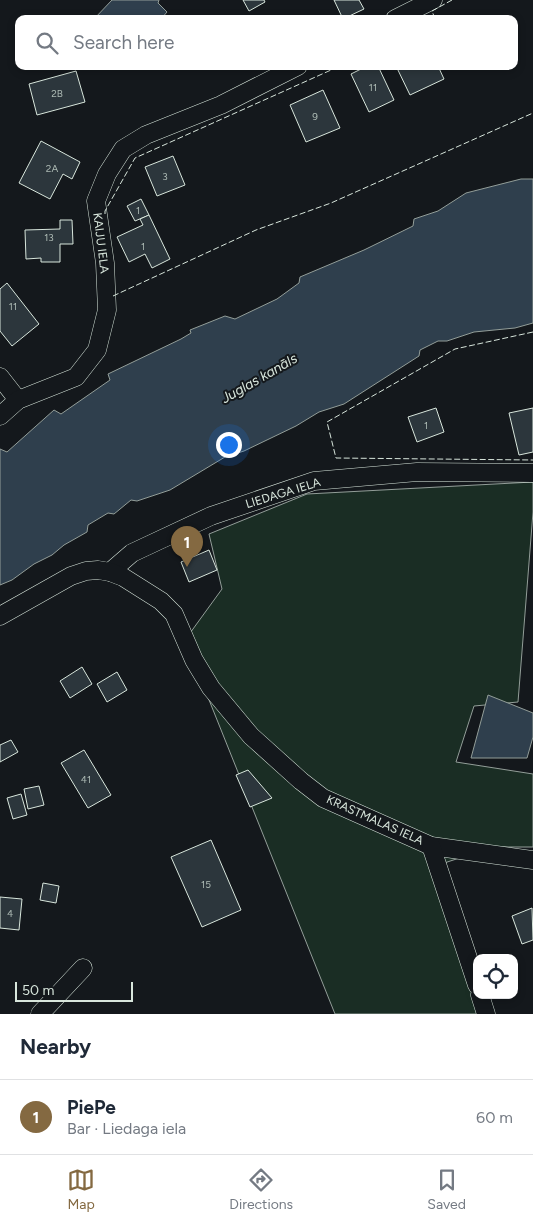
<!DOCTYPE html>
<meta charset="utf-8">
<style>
body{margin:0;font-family:Figtree,sans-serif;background:#f6f6f7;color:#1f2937}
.controls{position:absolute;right:15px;bottom:15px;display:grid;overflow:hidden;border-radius:10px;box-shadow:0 2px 8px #0003}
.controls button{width:45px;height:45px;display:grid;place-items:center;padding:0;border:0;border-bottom:1px solid #e0e1e3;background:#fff;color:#1f2937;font:25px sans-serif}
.scale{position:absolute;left:15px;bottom:12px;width:118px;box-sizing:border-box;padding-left:5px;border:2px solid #d8e6dc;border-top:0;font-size:14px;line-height:18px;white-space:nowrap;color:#d8e6dc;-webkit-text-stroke:4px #14181c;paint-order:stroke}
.you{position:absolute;left:228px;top:444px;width:18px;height:18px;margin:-12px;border:4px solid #fff;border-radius:50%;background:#1a73e8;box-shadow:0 0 0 8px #1a73e833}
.badge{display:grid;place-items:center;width:32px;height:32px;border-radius:50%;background:#846941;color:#fff;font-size:16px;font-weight:700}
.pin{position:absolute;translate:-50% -41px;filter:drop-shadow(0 1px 2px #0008)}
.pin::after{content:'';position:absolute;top:26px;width:18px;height:15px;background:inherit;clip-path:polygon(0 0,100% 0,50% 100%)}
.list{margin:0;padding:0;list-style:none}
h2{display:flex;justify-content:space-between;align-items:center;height:65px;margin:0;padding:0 20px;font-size:21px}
h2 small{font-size:16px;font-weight:400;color:#747a83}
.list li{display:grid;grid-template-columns:32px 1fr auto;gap:15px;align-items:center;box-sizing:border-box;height:75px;padding:0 20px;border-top:1px solid #e0e1e3}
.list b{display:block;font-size:19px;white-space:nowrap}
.list p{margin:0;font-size:16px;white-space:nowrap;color:#747a83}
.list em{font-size:16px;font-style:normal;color:#747a83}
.icon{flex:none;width:28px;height:28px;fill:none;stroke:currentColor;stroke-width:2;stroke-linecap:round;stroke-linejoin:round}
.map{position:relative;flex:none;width:533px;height:1014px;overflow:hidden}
.search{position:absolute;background:#fff;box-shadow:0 2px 8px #0003;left:15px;right:15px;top:15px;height:55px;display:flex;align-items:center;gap:12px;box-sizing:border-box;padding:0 18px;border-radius:10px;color:#747a83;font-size:19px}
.sheet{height:140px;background:#fff}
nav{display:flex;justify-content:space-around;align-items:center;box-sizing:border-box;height:70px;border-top:1px solid #e0e1e3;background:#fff;font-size:14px;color:#747a83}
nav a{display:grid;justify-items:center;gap:2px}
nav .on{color:#846941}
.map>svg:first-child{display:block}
.green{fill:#1a2d24;stroke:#939e99}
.water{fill:#2f3f4d;stroke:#939e99}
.building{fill:#2c363c;stroke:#d8e6dc}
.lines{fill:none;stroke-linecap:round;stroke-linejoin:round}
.minor-casing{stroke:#d8e6dc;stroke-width:19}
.minor{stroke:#14181c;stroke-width:18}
.fence{stroke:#d8e6dc;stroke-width:1;stroke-dasharray:6 2.5;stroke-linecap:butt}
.labels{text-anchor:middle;stroke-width:4;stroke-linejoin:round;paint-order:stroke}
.number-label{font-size:10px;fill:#adbab4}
.street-label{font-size:12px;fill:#d8e6dc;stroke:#14181c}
.water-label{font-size:14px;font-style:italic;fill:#d8e6dc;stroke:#14181c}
</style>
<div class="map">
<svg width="533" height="1014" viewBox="0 0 533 1014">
<rect width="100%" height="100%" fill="#14181c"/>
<!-- green -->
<polygon class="green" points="533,482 533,512 518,702 474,706 456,762 533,774 533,847 493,847 432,867 480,1014 335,1014 185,640 222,589 209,534 307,494"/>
<!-- water -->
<g class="water">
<polygon points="112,0 159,0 158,3 167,12 161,19 94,19"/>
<polygon points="521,179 533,179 533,323 515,328 474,332 447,341 438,341 420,350 419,356 344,404 319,412 296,426 244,451 225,457 170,490 137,501 131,500 114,514 108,513 88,525 87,532 64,545 52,555 34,564 12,580 0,585 0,449 7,452 54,410 61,414 110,380 108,374 181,339 191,333 190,330 225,316 235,319 277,299 299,283 300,277 364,250 413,226 414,219 438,211 466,193"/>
<polygon points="488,695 533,713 533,737 527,758 471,758"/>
</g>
<!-- building -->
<g class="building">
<polygon points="243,0 264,0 265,2 249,11"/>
<polygon points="334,0 359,0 364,9 343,19"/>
<polygon points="367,66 378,66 394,100 369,112 351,74"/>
<polygon points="396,66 438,66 444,79 410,95"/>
<polygon points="76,71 85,102 37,115 29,84"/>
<polygon points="323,90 340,128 306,142 290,105"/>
<polygon points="41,141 80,162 72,179 63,174 50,199 19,183"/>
<polygon points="173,156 185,185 157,196 145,167"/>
<polygon points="141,199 149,215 135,221 127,206"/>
<polygon points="149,215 170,259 152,268 145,254 129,262 117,237 143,225 140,219"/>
<polygon points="60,220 72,220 73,244 60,244 60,262 41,262 41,258 26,259 25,230 60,229"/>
<polygon points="7,283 39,324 12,346 0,331 0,289"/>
<polygon points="436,408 444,432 417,442 408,417"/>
<polygon points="533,408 533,452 519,455 509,413"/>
<polygon points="209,550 217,570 189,582 181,562"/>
<polygon points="82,667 92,684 70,698 60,681"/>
<polygon points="117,672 127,690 107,702 97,684"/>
<polygon points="11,740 18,752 0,762 0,745"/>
<polygon points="84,750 111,795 88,808 61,763"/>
<polygon points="248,770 272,798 250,807 236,775"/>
<polygon points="39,786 44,805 28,809 24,789"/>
<polygon points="21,794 27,815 13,819 7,798"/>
<polygon points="211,840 241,910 202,927 171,857"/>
<polygon points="43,883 59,886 56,903 40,900"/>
<polygon points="0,897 22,899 19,930 0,928"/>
<polygon points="532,908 533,940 522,944 512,916"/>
</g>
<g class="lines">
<defs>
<g id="minor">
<polyline points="395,19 433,0"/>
<polyline points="0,377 18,400"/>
<polyline points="0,416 18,400 76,377 97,350 107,310 105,263 96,201 107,174 123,149 146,135 221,105 298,66"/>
<polyline points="110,572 132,553 211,516 314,481 417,472 533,473"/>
<polyline points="0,616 71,576 86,571 98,570 110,572 123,577 161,601 174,614 194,660 211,688 251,736 301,781 323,798 431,846 533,860"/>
<polyline points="431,846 477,985"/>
<polyline points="480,995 486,1014"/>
<polyline points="40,1014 83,968"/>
</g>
</defs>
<!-- minor casing -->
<use href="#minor" class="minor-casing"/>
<!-- minor -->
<use href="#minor" class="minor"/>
<!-- fence -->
<g class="fence">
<polyline points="435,19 432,11 452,0"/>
<polyline points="105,214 105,211 135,158 340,66"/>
<polyline points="113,296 256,230 331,203 533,113"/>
<polyline points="533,332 455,349 327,422 336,458 533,460"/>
</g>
</g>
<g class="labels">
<!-- number labels -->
<g class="number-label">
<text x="373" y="91">11</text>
<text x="57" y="97">2B</text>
<text x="315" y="120">9</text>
<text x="52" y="172">2A</text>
<text x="165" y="180">3</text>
<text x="138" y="214">1</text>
<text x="49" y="241">13</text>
<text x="143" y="250">1</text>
<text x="13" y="310">11</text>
<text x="426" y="429">1</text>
<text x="86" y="783">41</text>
<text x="206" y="888">15</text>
<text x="10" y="917">4</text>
</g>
<!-- street labels -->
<g class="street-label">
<text transform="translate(101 243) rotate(83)" y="4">KAIJU IELA</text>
<text transform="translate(283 493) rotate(-17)" y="4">LIEDAGA IELA</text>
<text transform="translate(375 820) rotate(24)" y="4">KRASTMALAS IELA</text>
</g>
<!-- water labels -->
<g class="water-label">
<text transform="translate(259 378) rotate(-30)" y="5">Juglas kanāls</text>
</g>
</g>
</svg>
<div class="controls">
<button><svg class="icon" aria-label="locate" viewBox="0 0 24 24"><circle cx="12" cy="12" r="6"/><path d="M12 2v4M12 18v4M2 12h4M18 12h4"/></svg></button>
</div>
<div class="scale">50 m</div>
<div class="you"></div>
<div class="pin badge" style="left:187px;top:567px">1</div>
<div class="search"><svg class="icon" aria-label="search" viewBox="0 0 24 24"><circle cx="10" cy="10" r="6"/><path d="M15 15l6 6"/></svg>Search here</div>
</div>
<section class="sheet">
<h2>Nearby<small></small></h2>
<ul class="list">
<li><span class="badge">1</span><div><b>PiePe</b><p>Bar · Liedaga iela</p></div><em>60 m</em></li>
</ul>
</section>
<nav>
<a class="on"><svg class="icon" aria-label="map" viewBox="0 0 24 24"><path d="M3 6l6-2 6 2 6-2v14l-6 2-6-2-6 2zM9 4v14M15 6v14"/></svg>Map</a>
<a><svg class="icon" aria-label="directions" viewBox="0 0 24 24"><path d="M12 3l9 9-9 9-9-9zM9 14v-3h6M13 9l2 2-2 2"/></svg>Directions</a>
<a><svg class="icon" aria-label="saved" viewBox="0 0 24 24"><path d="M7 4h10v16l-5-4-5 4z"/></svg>Saved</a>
</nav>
